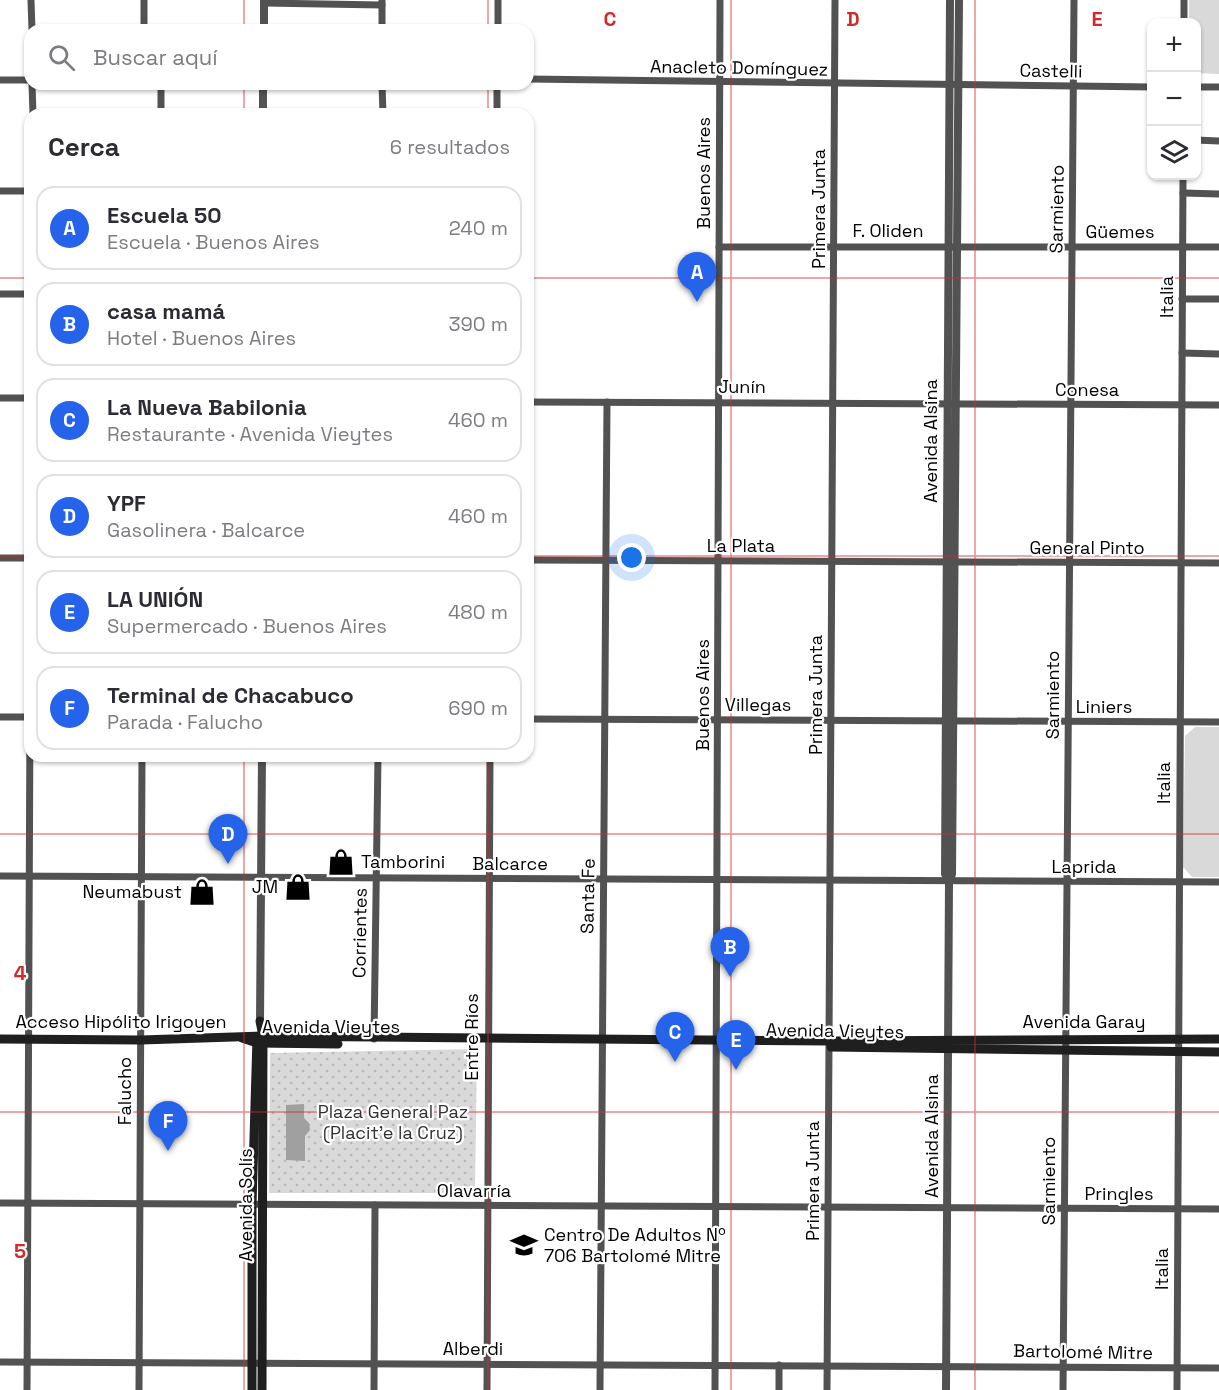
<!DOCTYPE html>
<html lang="es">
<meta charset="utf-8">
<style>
body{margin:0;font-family:"Space Grotesk",sans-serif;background:#f7f7f7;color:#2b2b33}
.controls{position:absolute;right:18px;top:18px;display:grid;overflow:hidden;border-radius:12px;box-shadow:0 2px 4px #0004}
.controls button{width:54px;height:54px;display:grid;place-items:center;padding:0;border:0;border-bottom:2px solid #e1e1e2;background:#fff;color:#2b2b33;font:30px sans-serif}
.you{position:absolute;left:632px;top:558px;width:21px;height:21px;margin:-15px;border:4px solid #fff;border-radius:50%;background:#1a73e8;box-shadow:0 0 0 9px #1a73e833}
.badge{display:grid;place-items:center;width:39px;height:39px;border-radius:50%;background:#2563eb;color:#fff;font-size:20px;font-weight:700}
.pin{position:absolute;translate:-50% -50px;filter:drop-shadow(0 2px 3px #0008)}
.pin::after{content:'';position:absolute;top:32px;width:21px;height:18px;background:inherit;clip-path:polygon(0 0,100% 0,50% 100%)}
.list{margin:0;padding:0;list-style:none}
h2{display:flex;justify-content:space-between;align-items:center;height:78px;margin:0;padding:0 24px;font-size:26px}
h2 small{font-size:20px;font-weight:400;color:#7c7c81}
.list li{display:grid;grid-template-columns:39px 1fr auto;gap:18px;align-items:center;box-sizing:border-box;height:84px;margin:0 12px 12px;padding:0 12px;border:2px solid #e1e1e2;border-radius:18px}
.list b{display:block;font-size:22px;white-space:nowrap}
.list p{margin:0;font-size:20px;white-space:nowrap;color:#7c7c81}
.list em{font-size:20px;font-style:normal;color:#7c7c81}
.icon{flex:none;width:33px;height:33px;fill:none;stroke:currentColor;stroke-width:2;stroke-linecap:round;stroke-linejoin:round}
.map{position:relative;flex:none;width:1219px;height:1390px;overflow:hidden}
.search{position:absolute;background:#fff;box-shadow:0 2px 4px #0004;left:24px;top:24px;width:510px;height:66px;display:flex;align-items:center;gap:15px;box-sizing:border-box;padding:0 21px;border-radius:18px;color:#7c7c81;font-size:22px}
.panel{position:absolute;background:#fff;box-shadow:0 2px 4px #0004;left:24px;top:108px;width:510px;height:654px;border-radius:18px}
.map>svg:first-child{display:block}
.green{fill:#d9d9d9}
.park{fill:url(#park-dots)}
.water{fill:#a0a0a0}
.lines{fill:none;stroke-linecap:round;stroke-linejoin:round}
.minor{stroke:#525252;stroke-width:7}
.tertiary{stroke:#525252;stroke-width:8}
.secondary{stroke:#1f1f1f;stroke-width:9}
.grid{fill:none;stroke:#d62828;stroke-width:1.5;stroke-opacity:0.55}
.labels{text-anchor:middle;stroke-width:4.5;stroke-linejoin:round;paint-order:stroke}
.street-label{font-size:18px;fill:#000;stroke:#fff}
.poi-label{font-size:18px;fill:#000;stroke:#fff;text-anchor:start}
.park-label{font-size:18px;fill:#303030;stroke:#fff}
.grid-label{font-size:20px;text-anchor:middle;font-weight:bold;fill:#d62828;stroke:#fff;stroke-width:4.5;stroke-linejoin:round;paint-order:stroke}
</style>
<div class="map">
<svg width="1219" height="1390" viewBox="0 0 1219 1390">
<defs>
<pattern id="park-dots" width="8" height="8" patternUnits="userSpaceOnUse" patternTransform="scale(1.5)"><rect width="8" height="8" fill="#d9d9d9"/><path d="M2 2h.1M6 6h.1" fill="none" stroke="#b8b8b8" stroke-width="1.8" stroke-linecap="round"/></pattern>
</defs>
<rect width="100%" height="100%" fill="#fff"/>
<!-- green -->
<g class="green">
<polygon points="1189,0 1219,0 1219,74 1197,73 1196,22 1189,22"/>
<polygon points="1195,727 1219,727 1219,877 1192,877 1183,867 1185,736"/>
</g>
<!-- park -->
<polygon class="park" points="477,1049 475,1193 269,1193 270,1053"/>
<!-- water -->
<polygon class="water" points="304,1104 304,1118 309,1123 310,1130 305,1136 305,1161 286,1160 286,1105"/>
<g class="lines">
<!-- minor -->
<g class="minor">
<polyline points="31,0 32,30"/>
<polyline points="144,0 144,30"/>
<polyline points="382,0 382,30"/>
<polyline points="264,3 382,5"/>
<polyline points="1184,22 1184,0"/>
<polyline points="498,30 498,0"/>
<polyline points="528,79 1152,87"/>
<polyline points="0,80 30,80"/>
<polyline points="32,84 33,114"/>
<polyline points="382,84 383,114"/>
<polyline points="1196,87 1219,87"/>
<polyline points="161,114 161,84"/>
<polyline points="497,114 497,84"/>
<polyline points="1196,140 1219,141"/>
<polyline points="0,191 30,191"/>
<polyline points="1183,193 1219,194"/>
<polyline points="719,247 1219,247"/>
<polyline points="0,294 30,294"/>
<polyline points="1182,299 1219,299"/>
<polyline points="1182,353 1219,354"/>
<polyline points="0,398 30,398"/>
<polyline points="528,402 1219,405"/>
<polyline points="0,558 30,558"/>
<polyline points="528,560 1219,563"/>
<polyline points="0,717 30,717"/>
<polyline points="528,719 1219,722"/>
<polyline points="0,876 1219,882"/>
<polyline points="374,1039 378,756"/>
<polyline points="0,1203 1219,1209"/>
<polyline points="0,1362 1219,1368"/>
<polyline points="27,1390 30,714"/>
<polyline points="139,1390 142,756"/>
<polyline points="374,1390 375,1205"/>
<polyline points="487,1390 490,756"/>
<polyline points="600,1390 607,402"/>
<polyline points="715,1390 720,0"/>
<polyline points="779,1390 779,1365"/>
<polyline points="827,1390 835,0"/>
<polyline points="1063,1390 1074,0"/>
<polyline points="1177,1390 1183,176"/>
</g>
<!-- tertiary -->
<g class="tertiary">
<polyline points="950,0 945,874 949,882 952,874 959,0"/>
<polyline points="264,30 264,0"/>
<polyline points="263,114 263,84"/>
<polyline points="260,1021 262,756"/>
<polyline points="946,1390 949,882"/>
</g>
<!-- secondary -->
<g class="secondary">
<polyline points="260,1021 263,1036 262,1390"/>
<polyline points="242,1038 257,1043 338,1044"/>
<polyline points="0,1039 141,1040 263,1036 829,1041 1219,1039"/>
<polyline points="831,1047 1219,1052"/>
<polyline points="252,1390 252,1205 257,1038"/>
</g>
</g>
<!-- grid -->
<path class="grid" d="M244 0V30M488 0V30M731 0V1390M975 0V1390M244 84V114M488 84V114M0 278H30M528 278H1219M0 556H30M528 556H1219M244 756V1390M488 756V1390M0 834H1219M0 1112H1219"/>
<!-- icons -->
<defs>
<symbol id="shop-bare" viewBox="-9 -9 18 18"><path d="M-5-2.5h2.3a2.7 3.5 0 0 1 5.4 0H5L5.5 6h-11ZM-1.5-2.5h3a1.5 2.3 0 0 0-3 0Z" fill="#000" stroke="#fff" stroke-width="2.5" paint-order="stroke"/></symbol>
<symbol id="school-bare" viewBox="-9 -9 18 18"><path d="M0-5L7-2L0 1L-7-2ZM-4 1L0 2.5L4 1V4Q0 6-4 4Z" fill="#000" stroke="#fff" stroke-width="2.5" paint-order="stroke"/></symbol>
</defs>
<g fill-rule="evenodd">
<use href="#shop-bare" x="322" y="843" width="38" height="38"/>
<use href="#shop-bare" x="279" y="868" width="38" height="38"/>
<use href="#shop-bare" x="183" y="873" width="38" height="38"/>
<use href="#school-bare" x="505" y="1226" width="38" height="38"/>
</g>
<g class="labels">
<!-- street labels -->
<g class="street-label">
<text transform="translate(739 68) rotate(1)" y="6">Anacleto Domínguez</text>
<text transform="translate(1051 71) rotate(1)" y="6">Castelli</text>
<text transform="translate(704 173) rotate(-90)" y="6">Buenos Aires</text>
<text transform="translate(819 209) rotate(-90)" y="6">Primera Junta</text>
<text transform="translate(1057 209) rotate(-89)" y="6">Sarmiento</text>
<text x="888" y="237">F. Oliden</text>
<text x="1120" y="238">Güemes</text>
<text transform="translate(1167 297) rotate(-90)" y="6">Italia</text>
<text x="742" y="393">Junín</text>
<text x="1087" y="396">Conesa</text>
<text transform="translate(931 441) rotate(-90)" y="6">Avenida Alsina</text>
<text x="741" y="552">La Plata</text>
<text x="1087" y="554">General Pinto</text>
<text transform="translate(703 695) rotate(-90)" y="6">Buenos Aires</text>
<text transform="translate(816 695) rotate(-90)" y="6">Primera Junta</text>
<text transform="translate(1053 695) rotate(-90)" y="6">Sarmiento</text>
<text x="758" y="711">Villegas</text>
<text x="1104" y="713">Liniers</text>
<text transform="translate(1164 783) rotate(-90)" y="6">Italia</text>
<text x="510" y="870">Balcarce</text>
<text x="1084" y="873">Laprida</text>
<text transform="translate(588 896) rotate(-89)" y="6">Santa Fe</text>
<text transform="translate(360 933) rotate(-89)" y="6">Corrientes</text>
<text x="121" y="1028">Acceso Hipólito Irigoyen</text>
<text x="1084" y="1028">Avenida Garay</text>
<text x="331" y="1033">Avenida Vieytes</text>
<text transform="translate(835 1031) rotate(1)" y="6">Avenida Vieytes</text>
<text transform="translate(472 1037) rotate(-90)" y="6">Entre Ríos</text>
<text transform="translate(125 1091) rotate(-90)" y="6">Falucho</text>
<text transform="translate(932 1136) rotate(-90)" y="6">Avenida Alsina</text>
<text transform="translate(813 1181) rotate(-90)" y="6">Primera Junta</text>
<text transform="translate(1049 1181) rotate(-90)" y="6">Sarmiento</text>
<text x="474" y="1197">Olavarría</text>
<text x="1119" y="1200">Pringles</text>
<text transform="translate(246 1205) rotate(-90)" y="6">Avenida Solís</text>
<text transform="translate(1162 1269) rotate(-90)" y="6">Italia</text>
<text x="473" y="1355">Alberdi</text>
<text transform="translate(1083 1352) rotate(1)" y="6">Bartolomé Mitre</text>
</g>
<!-- poi labels -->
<g class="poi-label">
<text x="361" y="868">Tamborini</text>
<text x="278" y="893" text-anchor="end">JM</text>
<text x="182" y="898" text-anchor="end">Neumabust</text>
<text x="544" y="1241">Centro De Adultos Nº<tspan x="544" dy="21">706 Bartolomé Mitre</tspan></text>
</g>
<!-- park labels -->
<g class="park-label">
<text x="393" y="1118">Plaza General Paz<tspan x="393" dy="21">(Placit'e la Cruz)</tspan></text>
</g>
</g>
<g class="grid-label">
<text x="610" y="26">C</text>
<text x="853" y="26">D</text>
<text x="1097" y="26">E</text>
<text x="20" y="980">4</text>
<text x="20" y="1258">5</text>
</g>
</svg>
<div class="controls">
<button>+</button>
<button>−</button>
<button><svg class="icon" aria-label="layers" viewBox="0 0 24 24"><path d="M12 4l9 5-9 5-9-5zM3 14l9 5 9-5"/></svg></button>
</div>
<div class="you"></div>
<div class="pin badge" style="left:697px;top:302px">A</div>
<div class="pin badge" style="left:730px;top:977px">B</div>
<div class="pin badge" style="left:675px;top:1062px">C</div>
<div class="pin badge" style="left:228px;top:864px">D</div>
<div class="pin badge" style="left:736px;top:1070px">E</div>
<div class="pin badge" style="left:168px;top:1151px">F</div>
<div class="search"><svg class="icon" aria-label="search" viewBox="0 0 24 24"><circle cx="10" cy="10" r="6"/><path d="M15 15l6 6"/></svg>Buscar aquí</div>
<section class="panel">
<h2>Cerca<small>6 resultados</small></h2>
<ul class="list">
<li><span class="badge">A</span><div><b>Escuela 50</b><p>Escuela · Buenos Aires</p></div><em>240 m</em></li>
<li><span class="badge">B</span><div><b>casa mamá</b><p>Hotel · Buenos Aires</p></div><em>390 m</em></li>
<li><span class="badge">C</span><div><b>La Nueva Babilonia</b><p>Restaurante · Avenida Vieytes</p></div><em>460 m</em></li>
<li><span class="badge">D</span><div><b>YPF</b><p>Gasolinera · Balcarce</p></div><em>460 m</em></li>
<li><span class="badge">E</span><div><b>LA UNIÓN</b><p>Supermercado · Buenos Aires</p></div><em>480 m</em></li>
<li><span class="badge">F</span><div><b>Terminal de Chacabuco</b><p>Parada · Falucho</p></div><em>690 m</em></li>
</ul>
</section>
</div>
